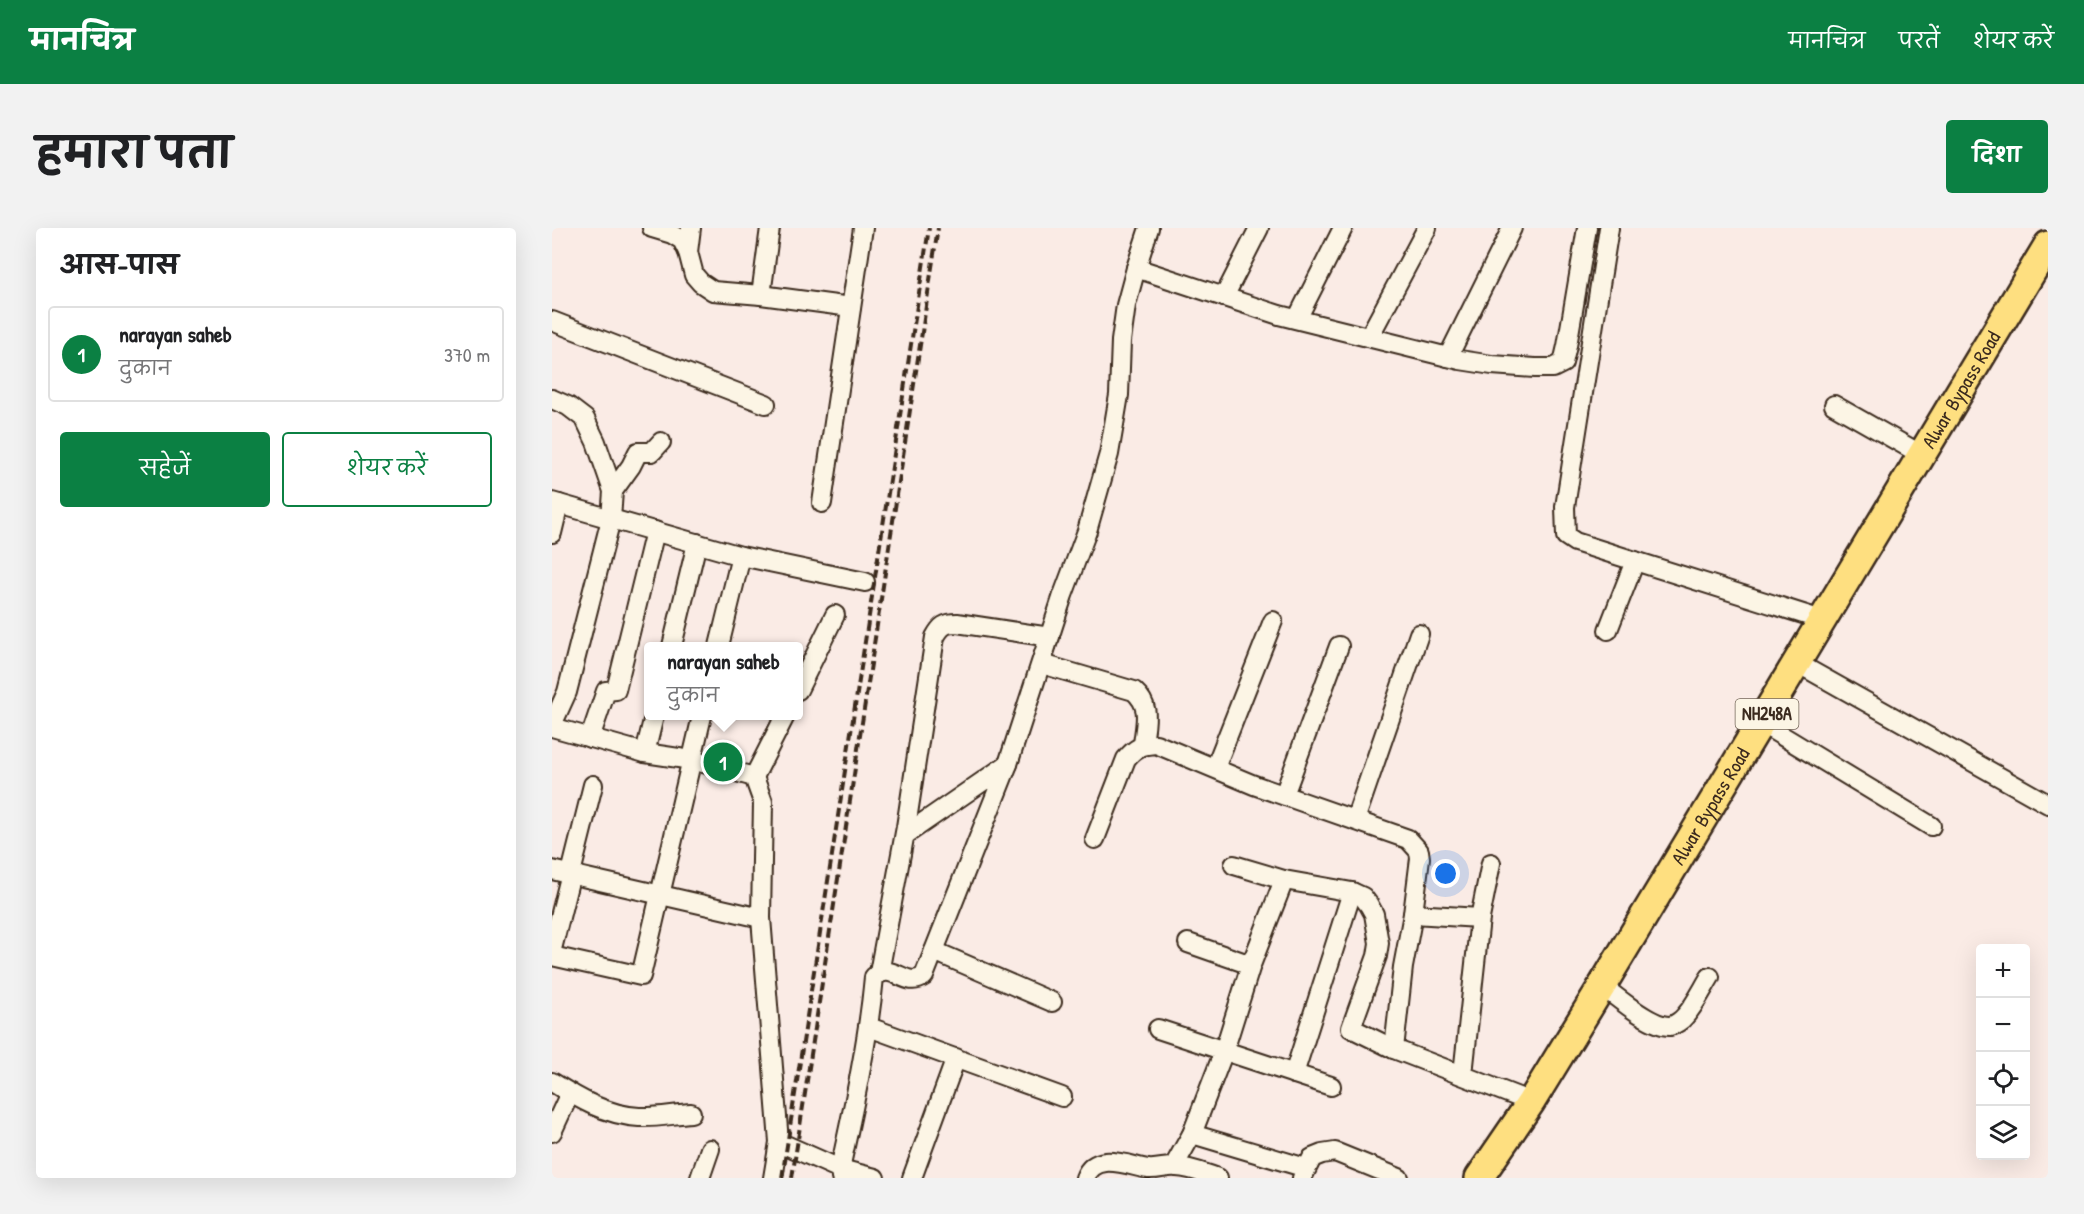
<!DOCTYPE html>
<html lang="hi">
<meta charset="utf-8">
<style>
body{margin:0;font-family:"Patrick Hand","Playpen Sans Deva",sans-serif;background:#f2f2f2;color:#202124}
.controls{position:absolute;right:18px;bottom:18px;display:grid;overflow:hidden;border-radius:6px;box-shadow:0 6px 24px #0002}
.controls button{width:54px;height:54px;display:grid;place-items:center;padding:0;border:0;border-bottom:2px solid #e0e0e0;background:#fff;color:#202124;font:30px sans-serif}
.you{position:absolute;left:894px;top:646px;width:21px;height:21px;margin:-15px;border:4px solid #fff;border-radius:50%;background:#1a73e8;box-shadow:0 0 0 9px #1a73e833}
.badge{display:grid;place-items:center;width:39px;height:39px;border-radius:50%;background:#0b8043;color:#fff;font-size:20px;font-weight:700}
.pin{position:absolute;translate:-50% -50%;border:3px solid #fff;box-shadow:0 2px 6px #0006}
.popup{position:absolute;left:92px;top:414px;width:159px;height:78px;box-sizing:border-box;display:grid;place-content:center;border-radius:6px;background:#fff;filter:drop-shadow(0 2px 4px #0005);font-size:20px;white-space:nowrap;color:#757577}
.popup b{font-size:22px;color:#202124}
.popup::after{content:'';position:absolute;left:50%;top:100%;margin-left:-12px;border:12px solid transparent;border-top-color:#fff}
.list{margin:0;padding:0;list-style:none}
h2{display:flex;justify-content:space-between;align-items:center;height:78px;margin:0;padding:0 24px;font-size:26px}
h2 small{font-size:20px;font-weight:400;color:#757577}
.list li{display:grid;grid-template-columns:39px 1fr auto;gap:18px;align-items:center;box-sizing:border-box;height:96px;margin:0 12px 12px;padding:0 12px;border:2px solid #e0e0e0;border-radius:6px}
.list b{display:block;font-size:22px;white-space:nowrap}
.list p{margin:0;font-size:20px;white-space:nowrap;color:#757577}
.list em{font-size:20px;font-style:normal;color:#757577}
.actions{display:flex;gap:12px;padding:18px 24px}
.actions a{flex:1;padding:14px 0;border:2px solid #0b8043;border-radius:6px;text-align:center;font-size:21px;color:#0b8043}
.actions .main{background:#0b8043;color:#fff}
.icon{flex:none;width:33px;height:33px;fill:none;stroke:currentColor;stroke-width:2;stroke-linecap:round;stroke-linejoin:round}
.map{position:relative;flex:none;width:1496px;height:950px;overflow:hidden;border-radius:6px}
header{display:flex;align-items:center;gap:36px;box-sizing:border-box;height:84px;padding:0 30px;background:#0b8043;color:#fff}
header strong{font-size:28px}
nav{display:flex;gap:33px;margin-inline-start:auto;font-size:21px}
.intro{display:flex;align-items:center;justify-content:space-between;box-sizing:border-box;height:144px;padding:0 36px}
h1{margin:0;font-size:42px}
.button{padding:15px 27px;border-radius:6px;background:#0b8043;color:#fff;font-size:21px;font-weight:700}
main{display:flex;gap:36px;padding:0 36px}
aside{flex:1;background:#fff;border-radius:6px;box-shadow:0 6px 24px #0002}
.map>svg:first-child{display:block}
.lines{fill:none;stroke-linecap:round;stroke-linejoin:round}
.minor-casing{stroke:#3b2a1e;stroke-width:22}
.highway-casing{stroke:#3b2a1e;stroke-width:32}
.minor{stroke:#fcf5e5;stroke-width:18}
.highway{stroke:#fedf80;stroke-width:27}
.rail{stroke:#3b2a1e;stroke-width:4;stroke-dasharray:9 4.5;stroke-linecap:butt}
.labels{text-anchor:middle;stroke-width:4.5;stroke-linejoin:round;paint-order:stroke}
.shield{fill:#fcf5e5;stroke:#75675a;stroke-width:1.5}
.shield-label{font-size:18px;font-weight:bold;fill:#3b2a1e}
.street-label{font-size:20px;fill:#3b2a1e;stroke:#fcf5e5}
</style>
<header>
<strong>मानचित्र</strong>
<nav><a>मानचित्र</a><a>परतें</a><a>शेयर करें</a></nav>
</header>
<div class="intro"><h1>हमारा पता</h1><a class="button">दिशा</a></div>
<main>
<aside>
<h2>आस-पास<small></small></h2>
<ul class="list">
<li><span class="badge">1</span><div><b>narayan saheb</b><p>दुकान</p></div><em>370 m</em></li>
</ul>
<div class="actions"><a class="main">सहेजें</a><a>शेयर करें</a></div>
</aside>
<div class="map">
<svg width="1496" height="950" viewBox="0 0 1496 950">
<rect width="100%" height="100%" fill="#faebe5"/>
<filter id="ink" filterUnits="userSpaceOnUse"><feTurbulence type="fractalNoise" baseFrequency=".0167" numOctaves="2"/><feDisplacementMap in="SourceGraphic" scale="12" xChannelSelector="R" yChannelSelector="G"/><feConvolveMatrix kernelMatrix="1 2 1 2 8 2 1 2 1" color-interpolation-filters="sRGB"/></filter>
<g filter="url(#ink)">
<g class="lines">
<defs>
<g id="minor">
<polyline points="100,0 120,6 130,12 136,24 142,47 149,55 161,63 209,67 299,79"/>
<polyline points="1057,0 1013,279 1014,308 1023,314 1270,392"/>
<polyline points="136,24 139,0"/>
<polyline points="584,40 727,87 908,132 940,137 983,140 1001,140 1011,135 1015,118 1035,0"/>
<polyline points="209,67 218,0"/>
<polyline points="672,69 707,0"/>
<polyline points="745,91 791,0"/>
<polyline points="0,93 214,176"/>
<polyline points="817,109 875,0"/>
<polyline points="896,129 960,0"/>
<polyline points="0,171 16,178 33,191 44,214 61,263 59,291 15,464 0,497"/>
<polyline points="1282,177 1370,227"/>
<polyline points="61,263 79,238 86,224 100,224 109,214"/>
<polyline points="0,274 189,328 313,354"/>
<polyline points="270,275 311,0"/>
<polyline points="0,305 7,276"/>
<polyline points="1056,402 1083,333"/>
<polyline points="120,418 145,315"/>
<polyline points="167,418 189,328"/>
<polyline points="1245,435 1496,576"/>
<path d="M490 436 582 463C600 479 593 495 591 517"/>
<polyline points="246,462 283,387"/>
<polyline points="1209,495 1379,598"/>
<polyline points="0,499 93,525 140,532 202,549 211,574 209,690 227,914 221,950"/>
<polyline points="38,510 54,463 64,462 103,303"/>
<polyline points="93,525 102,488"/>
<polyline points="663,540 721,393"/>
<polyline points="202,549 233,488"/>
<polyline points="732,567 787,418"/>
<polyline points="803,592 867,406"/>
<polyline points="353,607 456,536"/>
<path d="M543 611 574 531C583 520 589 517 604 516L702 557 856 611 867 623 868 630 861 686 928 690"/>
<polyline points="682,637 732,652 800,664 811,669 817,677 822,686 827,715 825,728 799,800 842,821 979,874"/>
<polyline points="0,642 209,690"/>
<polyline points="636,715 699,737"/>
<polyline points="0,721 41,557"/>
<polyline points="382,723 500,774"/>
<polyline points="0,728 89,748 150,488"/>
<path d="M327 745 354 599 383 409C389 398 393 395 405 395L498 409"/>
<path d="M1050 758C1065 769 1099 799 1118 798 1123 797 1130 792 1133 788 1143 777 1150 762 1158 749"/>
<polyline points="317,799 510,869"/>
<polyline points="606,801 779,858"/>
<polyline points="842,821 851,739 861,686"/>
<polyline points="742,846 800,664"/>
<polyline points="911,846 928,690 939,635"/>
<path d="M0 854C27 871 54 887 87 889 104 890 122 886 139 885"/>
<polyline points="0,904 18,865"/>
<polyline points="640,906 754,940"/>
<polyline points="227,914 288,941 323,950"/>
<polyline points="622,938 640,906 672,823 699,737 732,652"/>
<polyline points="148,950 158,921"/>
<path d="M289 950 288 941C302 877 316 814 322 749 341 732 353 762 372 748L456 536 511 367 535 303 557 226 567 167 569 113 574 77 584 40 597 0"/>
<polyline points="360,950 404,830"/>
<path d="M533 950C543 923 574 937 596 941 606 942 615 938 624 939 638 939 653 946 666 950"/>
<polyline points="750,950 760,930 770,926 783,924 847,950"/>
</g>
<g id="highway">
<path id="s1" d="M927 950 979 874 1050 758 1496 17"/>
</g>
</defs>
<!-- minor casing -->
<use href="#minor" class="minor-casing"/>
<!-- highway casing -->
<use href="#highway" class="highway-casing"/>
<!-- minor -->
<use href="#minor" class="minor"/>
<!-- highway -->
<use href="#highway" class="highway"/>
<!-- rail -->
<g class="rail">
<polyline points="230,950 377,0"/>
<polyline points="240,950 386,0"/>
</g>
</g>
</g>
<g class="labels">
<!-- shield labels -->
<rect class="shield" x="1183.5" y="471" width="63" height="30" rx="4.5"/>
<g class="shield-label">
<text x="1215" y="492">NH248A</text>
</g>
<!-- street labels -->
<g class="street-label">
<text dy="7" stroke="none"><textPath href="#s1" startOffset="924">Alwar Bypass Road</textPath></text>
<text dy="7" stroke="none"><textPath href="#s1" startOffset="438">Alwar Bypass Road</textPath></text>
</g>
</g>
</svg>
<div class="controls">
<button>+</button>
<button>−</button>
<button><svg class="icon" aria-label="locate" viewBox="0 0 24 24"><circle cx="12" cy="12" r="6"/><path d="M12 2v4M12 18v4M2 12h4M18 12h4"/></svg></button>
<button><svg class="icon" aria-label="layers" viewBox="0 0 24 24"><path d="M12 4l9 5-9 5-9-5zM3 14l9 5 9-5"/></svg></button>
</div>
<div class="you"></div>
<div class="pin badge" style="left:171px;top:534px">1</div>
<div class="popup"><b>narayan saheb</b>दुकान</div>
</div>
</main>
